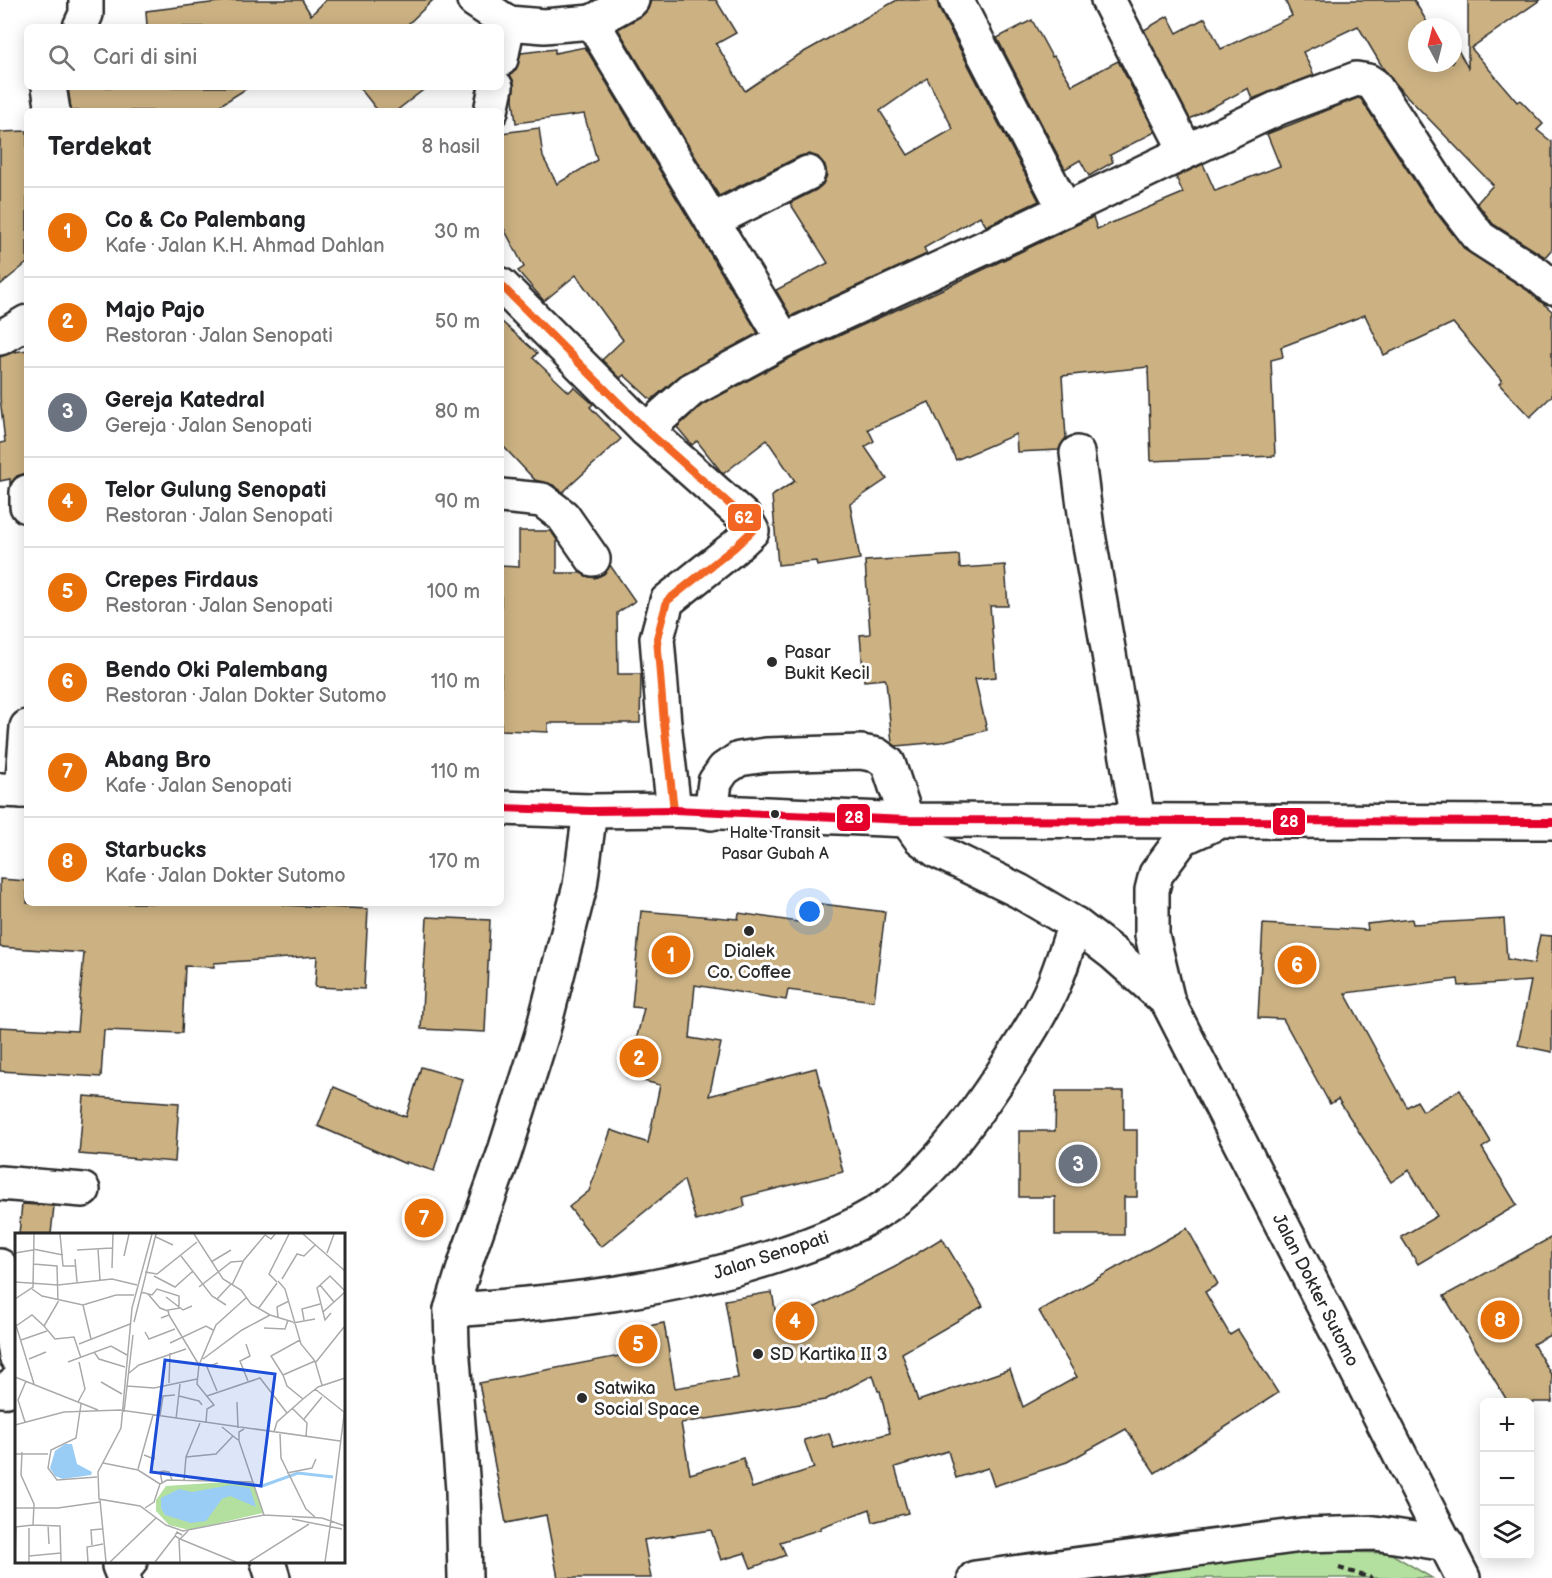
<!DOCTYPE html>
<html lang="id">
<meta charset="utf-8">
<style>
body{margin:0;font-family:"Balsamiq Sans",sans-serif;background:#f2f2f2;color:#202124}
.controls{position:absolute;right:18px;bottom:18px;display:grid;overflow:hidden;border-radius:9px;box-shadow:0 3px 15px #0003}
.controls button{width:54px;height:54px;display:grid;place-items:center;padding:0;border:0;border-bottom:2px solid #e0e0e0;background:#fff;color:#202124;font:30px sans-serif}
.compass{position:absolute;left:1408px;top:18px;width:54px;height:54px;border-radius:50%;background:#fff;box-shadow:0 3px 15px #0003;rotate:353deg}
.you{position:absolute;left:810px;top:912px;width:21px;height:21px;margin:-15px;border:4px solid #fff;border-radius:50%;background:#1a73e8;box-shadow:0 0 0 9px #1a73e833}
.badge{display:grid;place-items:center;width:39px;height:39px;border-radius:50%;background:#0f766e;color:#fff;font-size:20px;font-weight:700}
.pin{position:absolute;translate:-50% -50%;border:3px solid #fff;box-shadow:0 2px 6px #0006}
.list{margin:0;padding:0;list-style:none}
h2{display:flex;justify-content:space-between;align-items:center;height:78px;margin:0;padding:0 24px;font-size:26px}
h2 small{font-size:20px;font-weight:400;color:#757577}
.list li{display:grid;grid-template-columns:39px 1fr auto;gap:18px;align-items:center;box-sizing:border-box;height:90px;padding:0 24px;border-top:2px solid #e0e0e0}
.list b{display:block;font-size:22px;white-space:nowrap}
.list p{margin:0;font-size:20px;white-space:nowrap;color:#757577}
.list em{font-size:20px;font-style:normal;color:#757577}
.icon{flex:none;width:33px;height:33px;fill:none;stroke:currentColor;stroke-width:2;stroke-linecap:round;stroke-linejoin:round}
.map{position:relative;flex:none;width:1552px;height:1578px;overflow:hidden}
.search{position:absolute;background:#fff;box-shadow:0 3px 15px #0003;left:24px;top:24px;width:480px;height:66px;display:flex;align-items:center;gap:15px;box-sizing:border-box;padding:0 21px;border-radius:9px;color:#757577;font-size:22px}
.panel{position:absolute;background:#fff;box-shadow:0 3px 15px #0003;left:24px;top:108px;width:480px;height:798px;border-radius:9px}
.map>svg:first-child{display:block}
.green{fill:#b3e09e;stroke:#6f8664;stroke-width:1.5}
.building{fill:#ccb283;stroke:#2b2b2b;stroke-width:1.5;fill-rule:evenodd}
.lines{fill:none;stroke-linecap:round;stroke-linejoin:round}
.minor-casing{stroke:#2b2b2b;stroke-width:38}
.major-casing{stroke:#2b2b2b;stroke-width:38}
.path{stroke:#2b2b2b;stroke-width:4;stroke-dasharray:6 4.5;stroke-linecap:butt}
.minor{stroke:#fff;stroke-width:33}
.major{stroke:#fff;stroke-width:33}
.bus-1-casing{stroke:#fff;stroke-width:12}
.bus-2-casing{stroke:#fff;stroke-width:12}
.bus-1{stroke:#f26522;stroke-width:8}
.bus-2{stroke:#e4002b;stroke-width:8}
.poi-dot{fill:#2b2b2b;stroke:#fff;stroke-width:2}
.labels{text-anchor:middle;stroke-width:6;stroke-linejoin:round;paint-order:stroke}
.bus-label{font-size:16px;fill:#2b2b2b;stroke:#fff}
.poi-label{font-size:18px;fill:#2b2b2b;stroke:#fff;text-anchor:start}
.street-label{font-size:18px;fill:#2b2b2b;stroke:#fff}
.inset-river{fill:none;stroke:#99cdf6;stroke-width:3}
.inset-road{fill:none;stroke:#aaa;stroke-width:1.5}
.view{fill:#1d4ed8;fill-opacity:0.15;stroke:#1d4ed8;stroke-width:3}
.inset-edge{fill:none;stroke:#2b2b2b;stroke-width:3}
.line-badge{stroke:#fff;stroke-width:2}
.badge-label{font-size:16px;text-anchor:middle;font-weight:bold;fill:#fff}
</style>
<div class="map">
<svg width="1552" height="1578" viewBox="0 0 1552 1578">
<rect width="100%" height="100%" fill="#fff"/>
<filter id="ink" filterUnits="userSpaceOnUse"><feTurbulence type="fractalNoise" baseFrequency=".0167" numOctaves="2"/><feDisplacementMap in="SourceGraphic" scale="12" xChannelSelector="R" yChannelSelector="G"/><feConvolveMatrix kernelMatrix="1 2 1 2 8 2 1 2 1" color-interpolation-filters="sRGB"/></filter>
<g filter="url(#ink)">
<!-- green -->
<polygon class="green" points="1256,1550 1390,1553 1432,1578 1132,1578"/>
<!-- building -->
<g class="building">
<polygon points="235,0 302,0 311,15 326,0 433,0 405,27 147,27 146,11"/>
<path d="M651 0H716L736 33 716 44 745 91 795 57 897 0H937L939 9 1039 201 986 226 980 216 924 248 927 254 791 316 776 290 828 263 790 203 816 190 823 184 827 175 825 165 818 157 809 154 800 156 719 196 618 29 642 16 648 9ZM927 78 953 129 908 155 880 111Z"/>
<polygon points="1285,0 1414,0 1430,27 1417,27 1417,63 1453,63 1453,41 1468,68 1468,0 1540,0 1471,48 1517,102 1520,100 1543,124 1537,130 1552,142 1552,249 1545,257 1493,224 1477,203 1493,185 1397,86 1383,68 1358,26 1303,52 1314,75 1252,99 1248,88 1190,119 1144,30 1168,16 1177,33 1205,18 1221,49 1292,16"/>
<polygon points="1032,20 1052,57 1054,56 1072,85 1118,61 1155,132 1110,155 1113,162 1089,176 1080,160 1065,169 997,38"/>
<polygon points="585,47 758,333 682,374 651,400 624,375 620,378 602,360 623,340 576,275 544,301 518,271 524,267 501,223 501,133 539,128 543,157 557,184 597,160 584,114 516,123 513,99 514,82 510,75 515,71 521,53 555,49 555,53"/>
<polygon points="68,87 249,87 211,111 71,111"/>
<polygon points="359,87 427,87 396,111 378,111"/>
<polygon points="1358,98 1361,99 1429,203 1465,250 1527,290 1552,311 1552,396 1530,417 1499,384 1502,381 1453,323 1384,355 1365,315 1281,347 1283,357 1271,360 1275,456 1151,461 1148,367 1062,376 1066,438 1059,450 1017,452 1016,434 956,460 929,402 868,429 874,441 865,447 887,479 850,504 860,559 817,566 816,561 778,565 772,496 795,481 767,440 723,474 697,441 692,445 677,427 702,405 792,357 945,288 1093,217 1097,229 1183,193 1176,177 1203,164 1215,191 1280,166 1267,134"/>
<polygon points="27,131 27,263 0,285 0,132"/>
<polygon points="501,321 537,353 533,358 569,392 574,387 593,404 590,407 621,439 563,492 553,485 535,480 501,444"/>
<polygon points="27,350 27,473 17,476 10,484 10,479 0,481 0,443 5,442 0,398 0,357 14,352"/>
<polygon points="519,531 551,531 557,540 557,573 581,573 586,576 595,578 604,574 610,565 635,601 617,613 618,674 641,674 640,723 548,723 548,732 501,730 501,566 519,567"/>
<polygon points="959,555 960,568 1005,565 1008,606 990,606 996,677 975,679 987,730 941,742 896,746 892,743 886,681 885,679 864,681 860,635 870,634 865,561"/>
<polygon points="0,879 27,881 27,903 284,903 284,905 368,909 364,989 315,987 317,956 214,963 214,967 185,966 182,1033 104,1030 101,1077 0,1071 0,1027 77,1031 84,953 0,947"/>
<polygon points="814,903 885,912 874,1001 788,990 786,1000 695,985 690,1038 721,1043 709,1096 816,1068 843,1172 743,1197 745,1206 696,1221 684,1180 601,1247 569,1207 589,1191 611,1130 648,1143 660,1085 627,1077 644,1008 632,1007 641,911 738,919 739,913 811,924"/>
<polygon points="427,917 490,920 485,1032 421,1029"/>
<polygon points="1412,919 1413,924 1504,919 1507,959 1534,964 1540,935 1552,936 1552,1052 1518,1045 1531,981 1459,986 1458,979 1345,993 1407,1107 1417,1101 1423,1111 1460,1090 1491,1142 1482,1148 1517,1205 1418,1264 1401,1237 1437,1216 1409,1170 1391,1182 1338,1099 1330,1104 1283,1019 1258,1018 1263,924 1368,930 1367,924"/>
<polygon points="421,1067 462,1079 434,1171 406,1162 406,1164 318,1126 334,1087 406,1117"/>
<polygon points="1056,1091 1124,1091 1124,1130 1137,1130 1137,1197 1124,1197 1124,1235 1055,1235 1055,1197 1019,1197 1019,1131 1055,1131"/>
<polygon points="84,1096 179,1103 175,1162 79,1154"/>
<polygon points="22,1204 54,1206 51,1234 19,1234"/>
<path d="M1187 1228 1218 1284 1205 1292 1230 1335 1238 1330 1278 1393 1155 1473 1126 1429 1067 1462 994 1486 988 1468 956 1478 948 1451 895 1467 908 1513 873 1522 870 1509 821 1527V1529L780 1542 786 1555 751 1568 745 1553 721 1560 711 1530 644 1540 651 1578H558L546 1515 506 1523 479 1383 630 1354 626 1330 664 1323 675 1388 738 1378 725 1300 772 1292 778 1326 895 1267 942 1238 983 1306 902 1353 918 1401 1010 1369 1023 1407 1077 1377 1039 1311ZM873 1375 878 1391H880L890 1433 834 1448 829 1433 804 1440 814 1468 752 1488 743 1458 690 1474 681 1423 825 1400Z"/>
<polygon points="1552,1237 1552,1334 1533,1344 1552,1376 1552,1402 1508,1402 1444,1296"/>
</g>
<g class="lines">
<defs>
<g id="minor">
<polyline points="474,0 508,23 501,59"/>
<polyline points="632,0 592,22 784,340"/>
<polyline points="956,0 1065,210"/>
<polyline points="1108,0 1186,151"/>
<polyline points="508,23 544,26 592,22"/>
<polyline points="80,27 86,14 86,0"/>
<polyline points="49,87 53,111"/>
<polyline points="491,111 496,87"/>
<polyline points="712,221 808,173"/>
<polyline points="501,285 646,430 744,517 752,531 735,547 667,601 657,638 664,723 674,810"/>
<polyline points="0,338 27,322"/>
<polyline points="646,430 691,390 784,340 1001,240 1278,108 1356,79 1368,81 1374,85 1445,193 1480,238 1538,275 1552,287"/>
<polyline points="1077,453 1087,528 1138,820"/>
<polyline points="27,492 27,506"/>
<polyline points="501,496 542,500 563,516 593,559"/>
<polyline points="22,791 27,727"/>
<polyline points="711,813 715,782 724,769 739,759 766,755 861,752 877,755 888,763 907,820"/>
<polyline points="0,1183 83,1190"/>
<polyline points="0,1266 16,1356"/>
<path d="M451 1310C560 1303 669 1291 773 1257 817 1243 864 1225 900 1196 942 1162 974 1116 1004 1071 1022 1043 1041 1015 1054 984 1062 965 1068 944 1075 924"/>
<path d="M0 1390C8 1391 13 1389 16 1382"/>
<polyline points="268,1562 273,1578"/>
<polyline points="124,1578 119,1566 130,1562"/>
<polyline points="465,1578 463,1490 452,1345 451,1310 468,1255 504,1154 542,1034 580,886 590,811"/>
<polyline points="975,1578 1302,1535 1375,1533 1447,1544"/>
</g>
<g id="major">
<polyline points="0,790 27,791"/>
<polyline points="501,808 590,811 674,810 907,820 1552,822"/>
<polyline points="907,820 920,838 937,851 1019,891 1075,924 1114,954 1168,1002"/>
<polyline points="1216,823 1183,838 1156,874 1152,890 1152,935 1168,1002 1463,1578"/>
</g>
</defs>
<!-- minor casing -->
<use href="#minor" class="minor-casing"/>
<!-- major casing -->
<use href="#major" class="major-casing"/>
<!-- path -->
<polyline class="path" points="1339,1568 1372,1578"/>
<!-- minor -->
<use href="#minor" class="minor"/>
<!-- major -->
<use href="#major" class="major"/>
<defs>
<polyline id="bus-1" points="501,285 646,430 744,517 752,531 735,547 667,601 657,638 664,723 674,810"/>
<polyline id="bus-2" points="501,808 590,811 674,810 907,820 1552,822"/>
</defs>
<!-- bus-1 casing -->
<use href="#bus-1" class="bus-1-casing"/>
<!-- bus-2 casing -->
<use href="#bus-2" class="bus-2-casing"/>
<!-- bus-1 -->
<use href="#bus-1" class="bus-1"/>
<!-- bus-2 -->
<use href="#bus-2" class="bus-2"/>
</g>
</g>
<!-- markers -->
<g class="poi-dot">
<circle cx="772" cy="662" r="6"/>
<circle cx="775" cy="814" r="5"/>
<circle cx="749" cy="931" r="6"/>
<circle cx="758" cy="1354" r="6"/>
<circle cx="582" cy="1398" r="6"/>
</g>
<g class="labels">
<!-- bus labels -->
<g class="bus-label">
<text x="775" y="838">Halte Transit<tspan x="775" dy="21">Pasar Gubah A</tspan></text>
</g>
<!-- poi labels -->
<g class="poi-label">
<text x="784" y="658">Pasar<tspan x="784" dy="21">Bukit Kecil</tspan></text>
<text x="749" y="957" text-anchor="middle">Dialek<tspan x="749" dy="21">Co. Coffee</tspan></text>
<text x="770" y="1360">SD Kartika II 3</text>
<text x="594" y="1394">Satwika<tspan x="594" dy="21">Social Space</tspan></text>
</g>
<!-- street labels -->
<g class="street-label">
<text transform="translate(771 1255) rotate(-18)" y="6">Jalan Senopati</text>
<text transform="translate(1316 1290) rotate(63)" y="6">Jalan Dokter Sutomo</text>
</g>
</g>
<!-- overview -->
<g transform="translate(15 1233)">
<rect width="330" height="330" fill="#fff"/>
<path d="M225 248 239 253 248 280 174 297 154 292 141 278V267L151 253Z" fill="#b3e09e"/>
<path d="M50 211H57L62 231 77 239 76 242 48 246 40 243 35 235 40 218ZM216 252 235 255 241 274 215 263 207 266 191 288 176 290 150 282 146 275V265L164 256 177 259Z" fill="#99cdf6"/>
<path class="inset-river" d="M247 253 283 240 318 244"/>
<path class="inset-road" d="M45 1 48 33H61M137 1 117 75 106 195 83 239 84 266 125 273 151 292 168 298 249 282 307 285 330 293M179 1 208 46 226 57 236 71 255 82 278 89M288 1 330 38M141 4 158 12M18 16 48 22M83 16 85 47M62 17 97 15M0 20 18 17M312 20 319 1M109 23 114 1M166 23 197 63 211 72M60 26 62 49M196 29 216 17M18 31 42 33 43 69 29 93 40 106 59 104 66 125M97 35 98 1M130 39 142 41 182 9M139 43 160 54 178 38M267 46 282 21 289 23 300 12M263 48 270 56 286 111 300 128 307 152M0 49 43 52 97 46 122 52M262 49 254 41 274 1M217 52 229 27 250 2 256 6 260 1M305 52 319 69M184 54 216 29 229 28M17 56 27 63 68 72 101 62H119M126 59 137 62 142 56 164 63V73M133 61 145 75 153 78M151 64 168 77 177 73M0 66 18 54 19 1M202 66 216 51M68 72 76 106M243 76 262 50M308 79 302 55 315 43 330 58M316 80 310 87 308 79 330 59M154 82 184 132M146 85 154 82 153 77 165 75M263 85 262 74 274 68M289 87 287 76 305 71M0 89 19 151M119 89 141 1M278 90 300 86M1 93 17 82 29 93M249 95 270 96 273 87M130 99 134 106 160 96M6 107 32 98M155 110 191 93 198 97M64 111 115 91M231 111 235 123 225 128 233 148M79 119 84 126 110 134M14 126 31 119M188 126 227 97 255 82M53 129 96 113 112 122M301 129 329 94M114 140 124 132 171 116M268 142 256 123 285 107M0 144 83 177M86 149 107 161M154 150 155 120M112 153 139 155 182 146M300 156 329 179M202 158 192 134 203 130M164 163 184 168 187 172M192 163 245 145 272 180M288 166 272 153 268 142 300 128M63 169 70 156 64 129M222 169 223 195M66 171 61 205 36 217 33 235 42 247 82 244M277 175 292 190 291 204M109 179 118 102M145 183 148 163 160 162M161 186 165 151M289 186 307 164M10 189 3 167 11 148M191 190 192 176 199 172 182 151 184 132 201 92 232 64M0 192 49 179 105 177 325 208M207 194 223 207M229 196 224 199V208L249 282M259 199 262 189 288 166 303 154 330 145M265 201 266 225 291 276 300 284M0 221H33M129 222 139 226V216M171 224 201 221 218 203M88 230 123 237 145 251M123 236 138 182M272 240 297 235 301 226M169 248 171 224 185 190M147 249 145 239 148 238 154 239 157 247M85 267 91 329M0 275H43L85 269M130 275 139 269 145 251 152 247 238 249M277 286 327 296M18 292 45 293 46 329M33 292 34 311M0 294 18 292 19 271 6 242 7 219M315 294 330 174M14 295V329M167 302 162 299 160 303 165 306 173 298M164 306 165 329M165 306 221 329M77 312 76 297 87 296M14 323 46 320M0 329 1 294M73 329 72 314 88 311M95 329 141 285M140 329 160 303M234 329 294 291M310 329 315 294"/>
<path class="view" d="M150 127 260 141 246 253 136 239Z"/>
<rect width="330" height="330" class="inset-edge"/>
</g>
<g class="line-badge">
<rect x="727" y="503" width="35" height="29" rx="6" fill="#f26522"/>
<rect x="836" y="803" width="35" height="29" rx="6" fill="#e4002b"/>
<rect x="1272" y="807" width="34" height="29" rx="6" fill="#e4002b"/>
</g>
<g class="badge-label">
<text x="744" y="523">62</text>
<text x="854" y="823">28</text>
<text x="1289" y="827">28</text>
</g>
</svg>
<div class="controls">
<button>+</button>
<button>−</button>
<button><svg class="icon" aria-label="layers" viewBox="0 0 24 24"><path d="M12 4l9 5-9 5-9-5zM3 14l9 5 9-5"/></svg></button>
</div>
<svg class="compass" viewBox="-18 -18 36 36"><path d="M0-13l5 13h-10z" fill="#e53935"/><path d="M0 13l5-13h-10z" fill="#757577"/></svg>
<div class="you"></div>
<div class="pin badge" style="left:671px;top:955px;background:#e8710a">1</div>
<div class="pin badge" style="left:639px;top:1058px;background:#e8710a">2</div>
<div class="pin badge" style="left:1078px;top:1164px;background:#6b7280">3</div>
<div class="pin badge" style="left:795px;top:1321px;background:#e8710a">4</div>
<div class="pin badge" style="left:638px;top:1344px;background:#e8710a">5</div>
<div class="pin badge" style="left:1297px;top:965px;background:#e8710a">6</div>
<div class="pin badge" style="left:424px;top:1218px;background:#e8710a">7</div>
<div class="pin badge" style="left:1500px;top:1320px;background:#e8710a">8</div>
<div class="search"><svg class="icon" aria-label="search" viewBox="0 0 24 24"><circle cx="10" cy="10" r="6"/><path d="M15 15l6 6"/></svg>Cari di sini</div>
<section class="panel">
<h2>Terdekat<small>8 hasil</small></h2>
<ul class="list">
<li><span class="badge" style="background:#e8710a">1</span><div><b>Co &amp; Co Palembang</b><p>Kafe · Jalan K.H. Ahmad Dahlan</p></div><em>30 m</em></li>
<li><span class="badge" style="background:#e8710a">2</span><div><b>Majo Pajo</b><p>Restoran · Jalan Senopati</p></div><em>50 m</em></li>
<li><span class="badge" style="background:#6b7280">3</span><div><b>Gereja Katedral</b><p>Gereja · Jalan Senopati</p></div><em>80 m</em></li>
<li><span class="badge" style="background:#e8710a">4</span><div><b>Telor Gulung Senopati</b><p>Restoran · Jalan Senopati</p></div><em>90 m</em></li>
<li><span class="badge" style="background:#e8710a">5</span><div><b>Crepes Firdaus</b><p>Restoran · Jalan Senopati</p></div><em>100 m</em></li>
<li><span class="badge" style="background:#e8710a">6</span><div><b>Bendo Oki Palembang</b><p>Restoran · Jalan Dokter Sutomo</p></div><em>110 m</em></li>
<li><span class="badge" style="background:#e8710a">7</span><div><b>Abang Bro</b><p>Kafe · Jalan Senopati</p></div><em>110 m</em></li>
<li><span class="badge" style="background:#e8710a">8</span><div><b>Starbucks</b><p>Kafe · Jalan Dokter Sutomo</p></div><em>170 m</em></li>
</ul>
</section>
</div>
